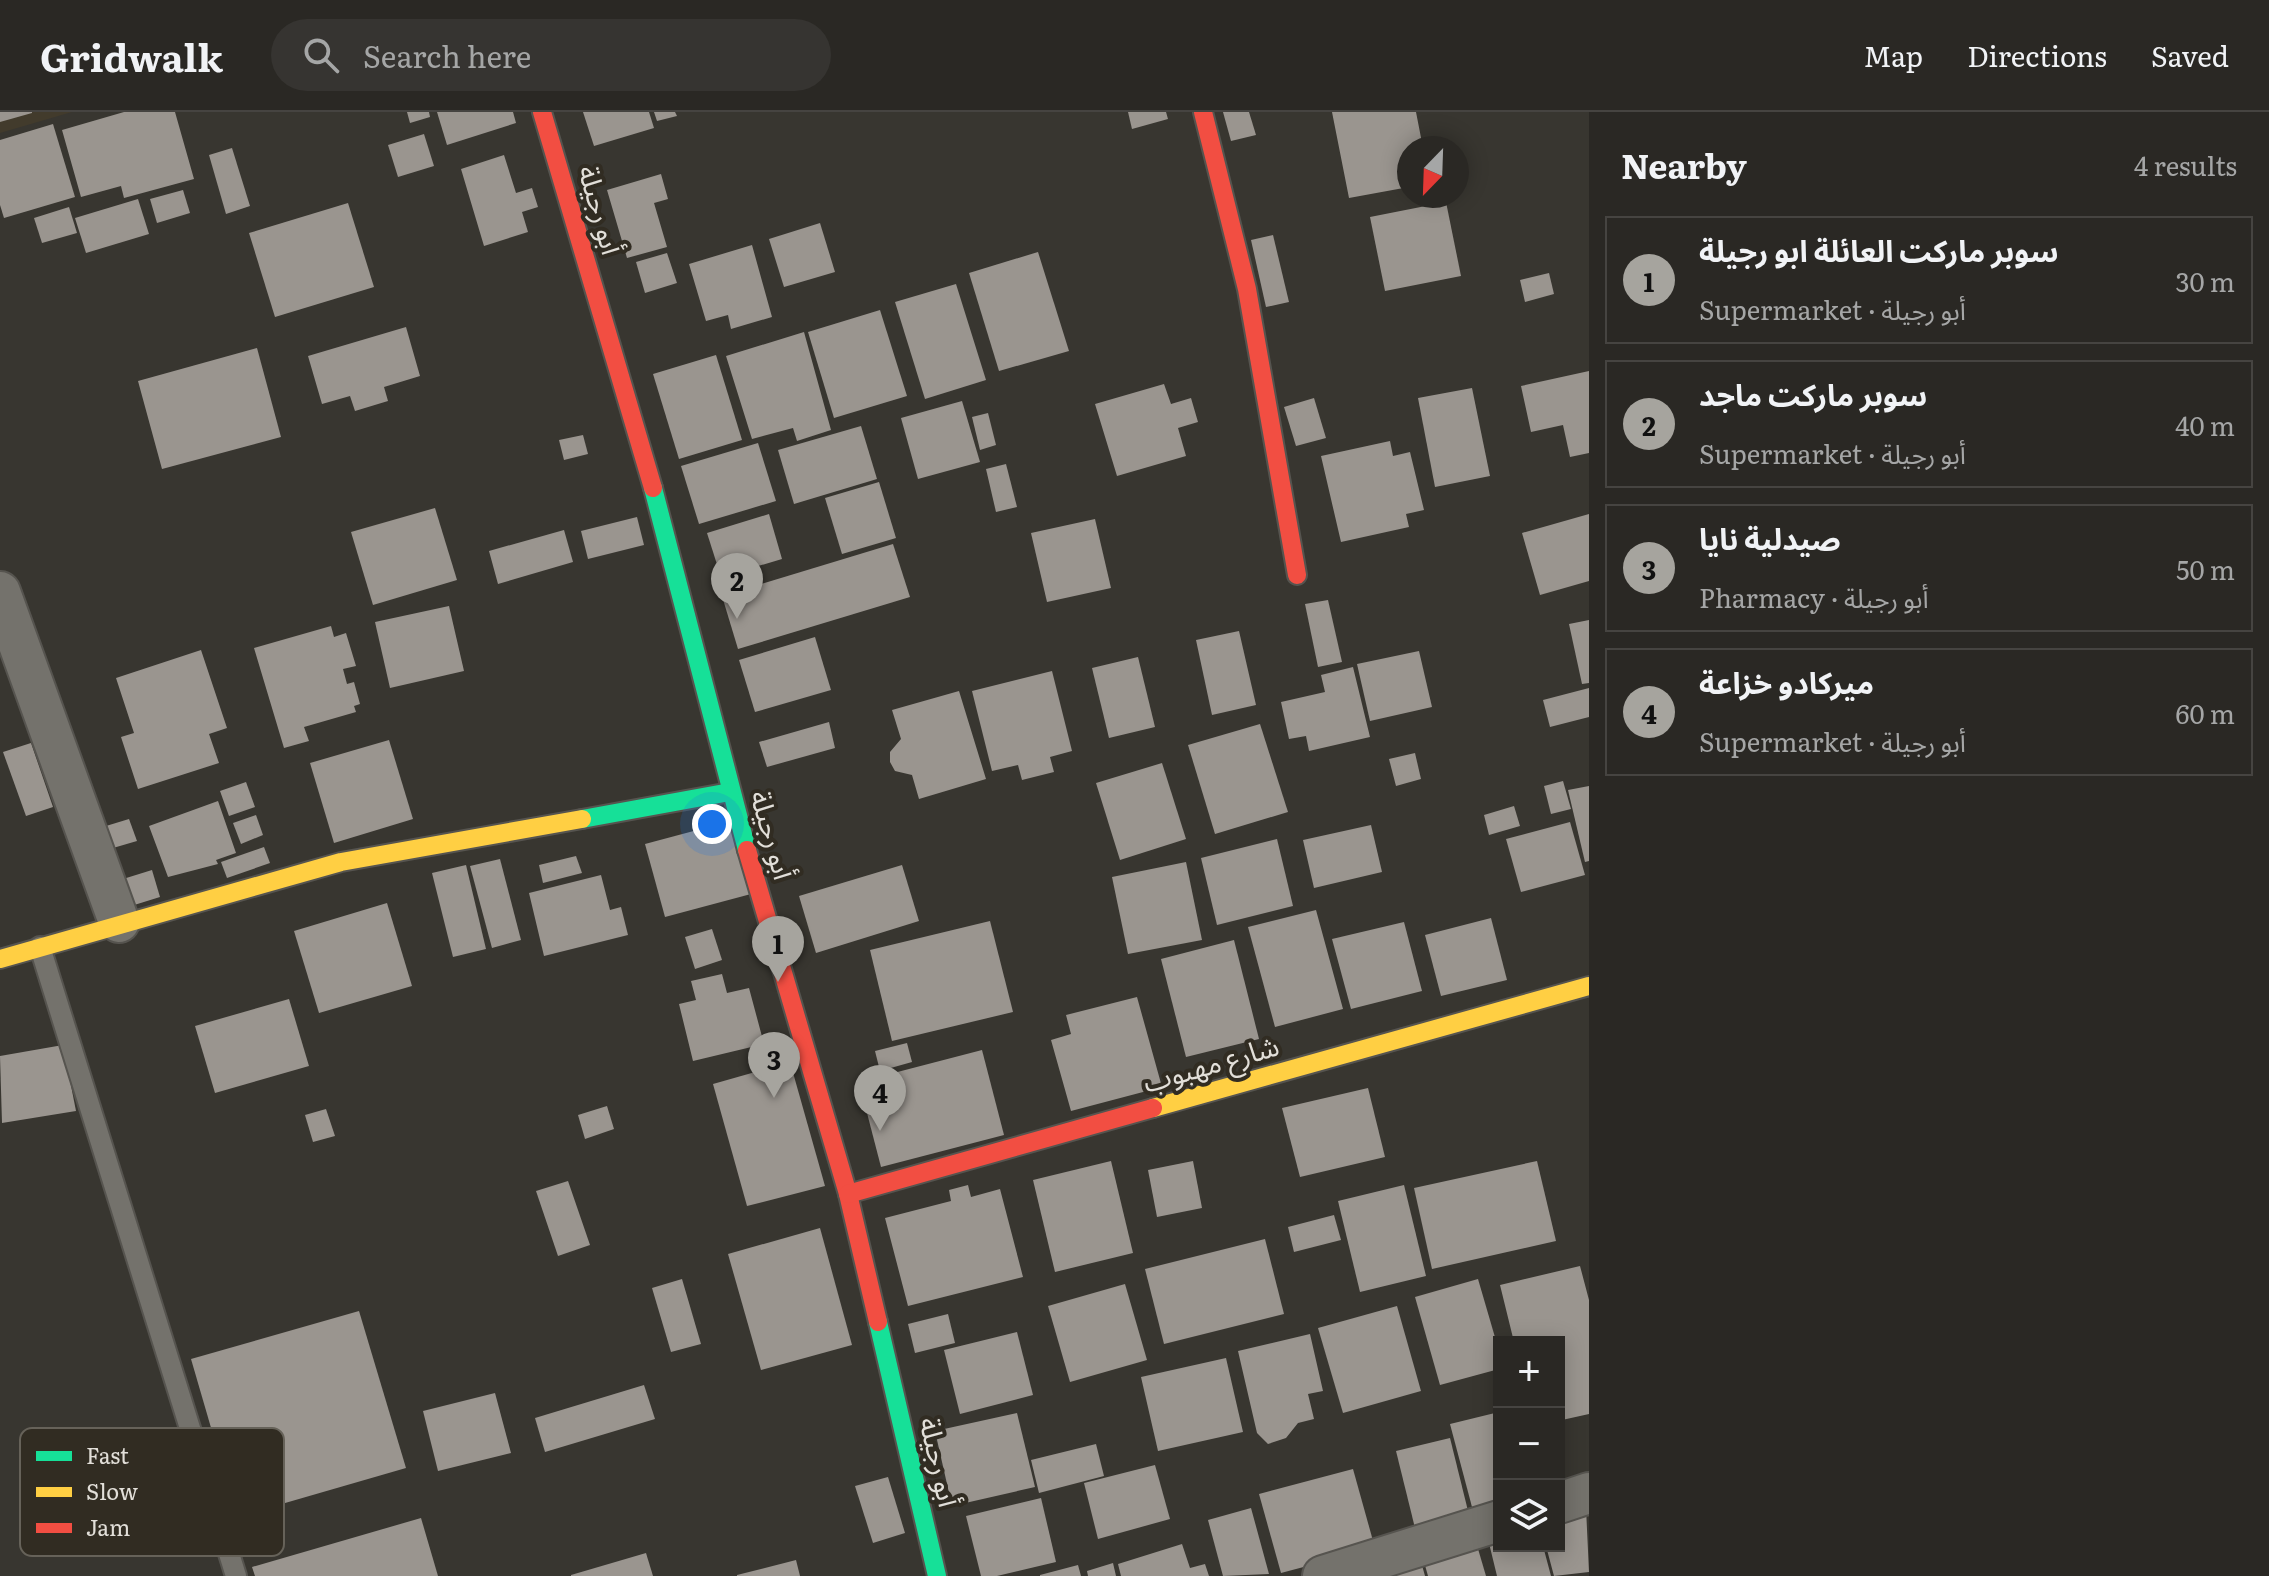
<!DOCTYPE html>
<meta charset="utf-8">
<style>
body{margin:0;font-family:Literata,"Noto Sans Arabic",serif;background:#363431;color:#f1f3f6}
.controls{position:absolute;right:24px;bottom:24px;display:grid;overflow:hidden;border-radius:0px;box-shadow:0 4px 20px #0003}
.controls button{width:72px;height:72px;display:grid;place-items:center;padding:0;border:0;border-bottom:2px solid #464441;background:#2a2824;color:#f1f3f6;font:40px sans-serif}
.compass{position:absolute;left:1397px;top:24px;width:72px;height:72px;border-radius:50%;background:#2a2824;box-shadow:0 4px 20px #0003;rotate:203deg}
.you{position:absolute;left:712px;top:712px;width:28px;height:28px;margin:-20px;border:6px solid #fff;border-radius:50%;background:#1a73e8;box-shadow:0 0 0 12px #1a73e833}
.badge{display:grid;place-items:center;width:52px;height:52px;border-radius:50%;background:#a6a49e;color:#111;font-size:26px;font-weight:700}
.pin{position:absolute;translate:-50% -66px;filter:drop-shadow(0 2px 4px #0008)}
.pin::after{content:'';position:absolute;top:42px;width:28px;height:24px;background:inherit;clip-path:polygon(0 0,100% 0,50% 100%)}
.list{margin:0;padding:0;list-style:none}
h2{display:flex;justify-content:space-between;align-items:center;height:104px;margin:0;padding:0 32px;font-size:34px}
h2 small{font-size:26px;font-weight:400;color:#a5a6a6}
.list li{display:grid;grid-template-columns:52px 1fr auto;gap:24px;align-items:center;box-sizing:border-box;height:128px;margin:0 16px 16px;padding:0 16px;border:2px solid #464441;border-radius:0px}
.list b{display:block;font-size:30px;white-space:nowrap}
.list p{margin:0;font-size:26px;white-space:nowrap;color:#a5a6a6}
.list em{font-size:26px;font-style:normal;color:#a5a6a6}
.icon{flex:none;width:44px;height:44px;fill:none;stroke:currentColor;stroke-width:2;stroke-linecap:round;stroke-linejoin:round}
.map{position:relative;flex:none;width:1589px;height:1464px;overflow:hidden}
header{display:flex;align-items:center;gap:48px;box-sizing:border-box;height:112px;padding:0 40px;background:#2a2824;border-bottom:2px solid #464441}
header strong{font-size:38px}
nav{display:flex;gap:44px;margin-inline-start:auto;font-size:28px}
.search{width:560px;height:72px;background:#363431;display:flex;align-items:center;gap:20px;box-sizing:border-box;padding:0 28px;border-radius:44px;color:#a5a6a6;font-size:30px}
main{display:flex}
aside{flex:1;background:#2a2824}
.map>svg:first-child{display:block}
.built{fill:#423b2c}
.building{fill:#9a958f}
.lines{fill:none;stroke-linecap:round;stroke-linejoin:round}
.lane-casing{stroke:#56544f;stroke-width:24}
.street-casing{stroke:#56544f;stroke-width:44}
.fast-casing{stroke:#56544f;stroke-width:22}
.slow-casing{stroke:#56544f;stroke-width:22}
.jam-casing{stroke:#56544f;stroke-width:22}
.lane{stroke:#74726c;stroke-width:20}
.street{stroke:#74726c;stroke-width:40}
.fast{stroke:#16e098;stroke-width:18}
.slow{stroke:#ffcf43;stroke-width:18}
.jam{stroke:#f24e42;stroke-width:18}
.labels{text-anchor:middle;stroke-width:8;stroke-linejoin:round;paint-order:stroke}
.street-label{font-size:28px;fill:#e2dfd9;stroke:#312c22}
.key{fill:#312c22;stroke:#666259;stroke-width:2}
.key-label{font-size:22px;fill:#e2dfd9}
</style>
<header>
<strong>Gridwalk</strong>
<div class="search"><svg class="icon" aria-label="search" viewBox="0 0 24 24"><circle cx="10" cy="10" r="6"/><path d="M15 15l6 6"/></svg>Search here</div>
<nav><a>Map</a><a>Directions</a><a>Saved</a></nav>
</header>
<main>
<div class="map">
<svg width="1589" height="1464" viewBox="0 0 1589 1464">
<rect width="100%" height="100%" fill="#383630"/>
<!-- built -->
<polygon class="built" points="0,0 72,0 0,21"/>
<!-- building -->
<g class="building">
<polygon points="0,0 32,0 32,1 0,10"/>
<polygon points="124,0 175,0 194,67 124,86 121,74 81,85 62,18"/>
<polygon points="407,0 429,0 430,5 410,11"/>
<polygon points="437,0 513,0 516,11 447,33"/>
<polygon points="583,0 649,0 654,16 594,34"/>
<polygon points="654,0 675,0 677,4 657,9"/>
<polygon points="1128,0 1166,0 1168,7 1132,17"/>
<polygon points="1223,0 1249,0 1256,23 1231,29"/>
<polygon points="1332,0 1416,0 1423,36 1409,36 1409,75 1349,86"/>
<polygon points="53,12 75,85 4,106 0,93 0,28"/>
<polygon points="424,22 434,54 398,65 388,33"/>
<polygon points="232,36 250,94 226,102 209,43"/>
<polygon points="504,43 516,81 532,76 538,95 522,100 528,120 484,134 461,57"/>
<polygon points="661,62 668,87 654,91 667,135 627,146 607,78"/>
<polygon points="183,78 190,101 157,111 150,87"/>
<polygon points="138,87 149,122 86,141 75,106"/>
<polygon points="1446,90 1461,164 1385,179 1370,105"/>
<polygon points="348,91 374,175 275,205 249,121"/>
<polygon points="69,95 77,121 42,131 34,106"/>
<polygon points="820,111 835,160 784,175 769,127"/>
<polygon points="1273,123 1289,190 1266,195 1251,128"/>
<polygon points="752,133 772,205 731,217 728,203 706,209 689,152"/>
<polygon points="1038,140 1069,239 999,259 969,161"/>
<polygon points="667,141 677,171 645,181 636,150"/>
<polygon points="1549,161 1554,182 1525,190 1520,168"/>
<polygon points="956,172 986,268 925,287 895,190"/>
<polygon points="880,198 907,284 834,306 808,220"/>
<polygon points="406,215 420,264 384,275 388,289 355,299 350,284 322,292 308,244"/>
<polygon points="804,220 831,318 797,329 793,316 752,327 726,244"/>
<polygon points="257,236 281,325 162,357 138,269"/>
<polygon points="716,243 742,328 679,347 653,262"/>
<polygon points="1589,259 1589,341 1570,345 1563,313 1531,320 1521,274"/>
<polygon points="1164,272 1171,292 1191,286 1198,310 1178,316 1186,344 1117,364 1095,292"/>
<polygon points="1472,276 1490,364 1435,375 1418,286"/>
<polygon points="1314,286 1326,326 1296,334 1284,295"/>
<polygon points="962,289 980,350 918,367 901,306"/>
<polygon points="988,301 996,333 980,338 972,305"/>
<polygon points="861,314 877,367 794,392 778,338"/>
<polygon points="583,323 588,342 564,348 559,328"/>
<polygon points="1390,329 1393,344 1410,340 1424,398 1406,402 1409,415 1341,430 1321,344"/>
<polygon points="758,331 776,389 699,412 681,354"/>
<polygon points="1006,352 1017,395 996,400 986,357"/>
<polygon points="879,370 896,426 842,442 825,386"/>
<polygon points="435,396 457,468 373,493 351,420"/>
<polygon points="769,402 782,447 721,465 707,421"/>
<polygon points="1589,402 1589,469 1540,483 1522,421"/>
<polygon points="637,405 644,433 588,447 581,419"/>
<polygon points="1095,407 1111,476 1047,490 1031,421"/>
<polygon points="564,418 573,450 498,472 489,439"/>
<polygon points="893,432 910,485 738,537 722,484"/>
<polygon points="1328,488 1342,550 1318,555 1305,492"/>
<polygon points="449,494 464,559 390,576 375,510"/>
<polygon points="1589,508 1589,571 1582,572 1569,512"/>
<polygon points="331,514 334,525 346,521 356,554 343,557 347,572 354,570 360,592 354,594 356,600 304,615 309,629 284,636 254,536"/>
<polygon points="1239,519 1256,593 1212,603 1196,528"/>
<polygon points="815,525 831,578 755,600 739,548"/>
<polygon points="201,538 227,616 209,622 219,651 138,677 121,625 134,621 116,566"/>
<polygon points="1419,539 1432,595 1370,609 1357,552"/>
<polygon points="1138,545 1155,615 1109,626 1092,556"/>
<polygon points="1353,555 1370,625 1309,639 1306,624 1289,627 1281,590 1325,580 1321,563"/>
<polygon points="1052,559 1072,639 1050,645 1054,660 1022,668 1018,653 992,659 972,579"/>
<polygon points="1589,576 1589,605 1550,615 1543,588"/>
<polygon points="959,579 986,667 919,687 912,663 895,659 890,650 890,640 901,627 892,598"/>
<polygon points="829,610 835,636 767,655 759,630"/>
<polygon points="1260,612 1288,700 1215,722 1188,633"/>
<polygon points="389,628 413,707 334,731 310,651"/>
<polygon points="31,631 53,695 26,704 3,640"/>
<polygon points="1415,641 1421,667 1396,674 1389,647"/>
<polygon points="1162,651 1186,727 1120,748 1096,671"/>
<polygon points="1563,669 1571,697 1551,702 1544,674"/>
<polygon points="246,670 255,695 229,704 220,679"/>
<polygon points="1589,674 1589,749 1585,750 1568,678"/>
<polygon points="218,689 236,741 216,748 218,752 168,765 149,714"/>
<polygon points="1514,694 1520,714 1489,723 1484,703"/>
<polygon points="256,703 263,723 241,732 233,711"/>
<polygon points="129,707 137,729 113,736 106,714"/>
<polygon points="731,709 751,782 665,805 645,732"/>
<polygon points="1570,710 1585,763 1521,780 1506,727"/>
<polygon points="1371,713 1382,760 1314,776 1303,728"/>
<polygon points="1277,727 1293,794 1217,813 1201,746"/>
<polygon points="264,735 270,751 227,766 221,750"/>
<polygon points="576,744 582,761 543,771 539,753"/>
<polygon points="500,747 521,828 492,836 470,754"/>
<polygon points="1186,750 1202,828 1128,842 1112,765"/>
<polygon points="466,753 486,837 453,845 432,761"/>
<polygon points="902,753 919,809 816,841 799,784"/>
<polygon points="152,758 160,785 131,794 123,767"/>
<polygon points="601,763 610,798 621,795 628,823 544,844 529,781"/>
<polygon points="387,791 412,874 319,901 294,819"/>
<polygon points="1316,798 1343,897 1275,915 1248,815"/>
<polygon points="1491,806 1507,868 1441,884 1425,823"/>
<polygon points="990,809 1013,900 892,929 870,838"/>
<polygon points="1404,810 1422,879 1351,897 1332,827"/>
<polygon points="712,817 722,848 695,857 685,825"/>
<polygon points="1234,828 1259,927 1186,945 1161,847"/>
<polygon points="722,862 727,881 749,876 764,932 693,949 679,892 696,888 691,869"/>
<polygon points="1137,885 1162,975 1071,999 1051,928 1071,922 1066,903"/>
<polygon points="289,887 309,954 215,981 195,914"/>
<polygon points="907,931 912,950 880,959 875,939"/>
<polygon points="63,933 76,999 2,1011 0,944"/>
<polygon points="982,938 1004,1023 881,1055 859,970"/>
<polygon points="790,950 825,1074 747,1094 713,972"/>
<polygon points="1368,976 1385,1045 1300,1065 1282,996"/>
<polygon points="607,994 614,1017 585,1027 578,1003"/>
<polygon points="326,997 335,1024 313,1030 305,1003"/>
<polygon points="1111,1049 1133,1141 1055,1160 1033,1068"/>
<polygon points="1193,1049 1202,1096 1157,1105 1148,1058"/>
<polygon points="1537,1049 1556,1129 1432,1157 1414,1076"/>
<polygon points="568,1069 590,1133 558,1144 536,1079"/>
<polygon points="968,1073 971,1085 1000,1077 1023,1165 908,1194 885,1106 951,1089 949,1078"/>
<polygon points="1404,1073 1426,1164 1360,1180 1338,1089"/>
<polygon points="1334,1103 1341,1128 1294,1140 1288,1115"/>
<polygon points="820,1116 852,1233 761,1258 728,1142"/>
<polygon points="1265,1127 1284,1202 1164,1232 1145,1157"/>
<polygon points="1580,1154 1589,1188 1589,1302 1562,1308 1559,1230 1514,1230 1500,1173"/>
<polygon points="682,1167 701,1232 671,1240 652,1176"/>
<polygon points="1478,1167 1499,1239 1499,1257 1440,1273 1415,1185"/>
<polygon points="1125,1172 1147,1248 1070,1270 1048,1194"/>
<polygon points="1397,1194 1421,1279 1343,1301 1318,1216"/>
<polygon points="359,1199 406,1356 237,1405 191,1247"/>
<polygon points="948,1202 955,1231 915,1241 908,1212"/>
<polygon points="1017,1220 1033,1283 960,1302 944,1238"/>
<polygon points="1310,1222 1323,1279 1308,1282 1314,1307 1298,1311 1286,1326 1268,1332 1257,1321 1238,1239"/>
<polygon points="1226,1246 1243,1320 1158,1339 1141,1265"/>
<polygon points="644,1273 655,1307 545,1340 535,1306"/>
<polygon points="495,1281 511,1341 438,1359 423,1299"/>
<polygon points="1499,1300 1499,1388 1472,1395 1450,1312"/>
<polygon points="1017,1301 1035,1375 952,1394 935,1319"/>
<polygon points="1450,1326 1469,1403 1415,1416 1396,1339"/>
<polygon points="1096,1332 1104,1364 1039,1381 1031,1348"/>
<polygon points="1155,1353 1170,1407 1098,1427 1084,1371"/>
<polygon points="1353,1357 1375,1436 1281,1461 1259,1382"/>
<polygon points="888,1365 905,1421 873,1431 855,1374"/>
<polygon points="1041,1386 1056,1450 997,1464 981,1464 966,1404"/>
<polygon points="1251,1396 1269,1462 1223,1464 1208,1408"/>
<polygon points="1586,1396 1589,1460 1554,1464 1546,1434 1559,1434 1559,1403"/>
<polygon points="421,1406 438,1464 255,1464 252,1455"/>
<polygon points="1499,1424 1499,1434 1543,1434 1551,1464 1497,1464 1488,1427"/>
<polygon points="1476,1430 1486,1464 1428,1464 1423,1446"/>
<polygon points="1182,1432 1190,1456 1205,1452 1209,1464 1121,1464 1118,1452"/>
<polygon points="646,1441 653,1464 571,1464 571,1463"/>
<polygon points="1420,1446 1425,1464 1373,1464"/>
<polygon points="796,1448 800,1464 737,1464 737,1463"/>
<polygon points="1113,1451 1116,1464 1088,1464 1087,1459"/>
<polygon points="1078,1453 1081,1464 1040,1464 1040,1463"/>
</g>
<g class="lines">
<defs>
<polyline id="lane" points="40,835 236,1464"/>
<g id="street">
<polyline points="0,480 119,810"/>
<polyline points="1559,1391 1589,1381"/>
<polyline points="1323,1464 1499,1409"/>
</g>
<g id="fast">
<polyline points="653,376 747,738"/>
<polyline points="582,707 730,680"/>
<polyline points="878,1210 937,1464"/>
</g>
<g id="slow">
<polyline points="0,847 341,750 582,707"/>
<polyline points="1153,996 1589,874"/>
</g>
<g id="jam">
<polyline points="542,0 653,376"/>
<polyline points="1203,0 1247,177 1297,463"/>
<polyline points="747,738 848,1082 878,1210"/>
<polyline points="848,1082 1153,996"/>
</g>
</defs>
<!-- lane casing -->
<use href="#lane" class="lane-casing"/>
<!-- street casing -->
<use href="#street" class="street-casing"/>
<!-- fast casing -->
<use href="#fast" class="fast-casing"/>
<!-- slow casing -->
<use href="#slow" class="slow-casing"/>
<!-- jam casing -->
<use href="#jam" class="jam-casing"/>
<!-- lane -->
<use href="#lane" class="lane"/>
<!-- street -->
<use href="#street" class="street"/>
<!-- fast -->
<use href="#fast" class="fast"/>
<!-- slow -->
<use href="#slow" class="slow"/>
<!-- jam -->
<use href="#jam" class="jam"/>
</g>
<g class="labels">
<!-- street labels -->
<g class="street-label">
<text transform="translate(600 98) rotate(74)" y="10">أبو رجيلة</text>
<text transform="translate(772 723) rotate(74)" y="10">أبو رجيلة</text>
<text transform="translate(1211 952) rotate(-16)" y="10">شارع مهبوب</text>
<text transform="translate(939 1350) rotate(77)" y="10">أبو رجيلة</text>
</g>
</g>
<!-- legend -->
<rect x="20" y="1316" width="264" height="128" rx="12" class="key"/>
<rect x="36" y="1339" width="36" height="10" fill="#16e098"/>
<rect x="36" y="1375" width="36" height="10" fill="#ffcf43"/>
<rect x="36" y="1411" width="36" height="10" fill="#f24e42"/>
<g class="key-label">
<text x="86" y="1352">Fast</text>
<text x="86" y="1388">Slow</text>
<text x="86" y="1424">Jam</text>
</g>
</svg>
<div class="controls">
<button>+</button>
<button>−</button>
<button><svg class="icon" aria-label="layers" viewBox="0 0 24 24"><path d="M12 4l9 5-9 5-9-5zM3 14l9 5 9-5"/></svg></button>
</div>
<svg class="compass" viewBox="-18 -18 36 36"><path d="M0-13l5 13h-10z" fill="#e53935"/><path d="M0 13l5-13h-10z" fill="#a5a6a6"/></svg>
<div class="you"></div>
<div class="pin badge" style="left:778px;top:870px">1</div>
<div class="pin badge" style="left:737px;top:507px">2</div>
<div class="pin badge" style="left:774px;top:986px">3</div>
<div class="pin badge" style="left:880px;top:1019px">4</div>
</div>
<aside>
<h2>Nearby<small>4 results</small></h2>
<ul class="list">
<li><span class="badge">1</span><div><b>سوبر ماركت العائلة ابو رجيلة</b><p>Supermarket · أبو رجيلة</p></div><em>30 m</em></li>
<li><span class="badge">2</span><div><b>سوبر ماركت ماجد</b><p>Supermarket · أبو رجيلة</p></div><em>40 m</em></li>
<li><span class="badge">3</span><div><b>صيدلية نايا</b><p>Pharmacy · أبو رجيلة</p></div><em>50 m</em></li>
<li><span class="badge">4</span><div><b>ميركادو خزاعة</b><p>Supermarket · أبو رجيلة</p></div><em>60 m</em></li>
</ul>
</aside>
</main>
